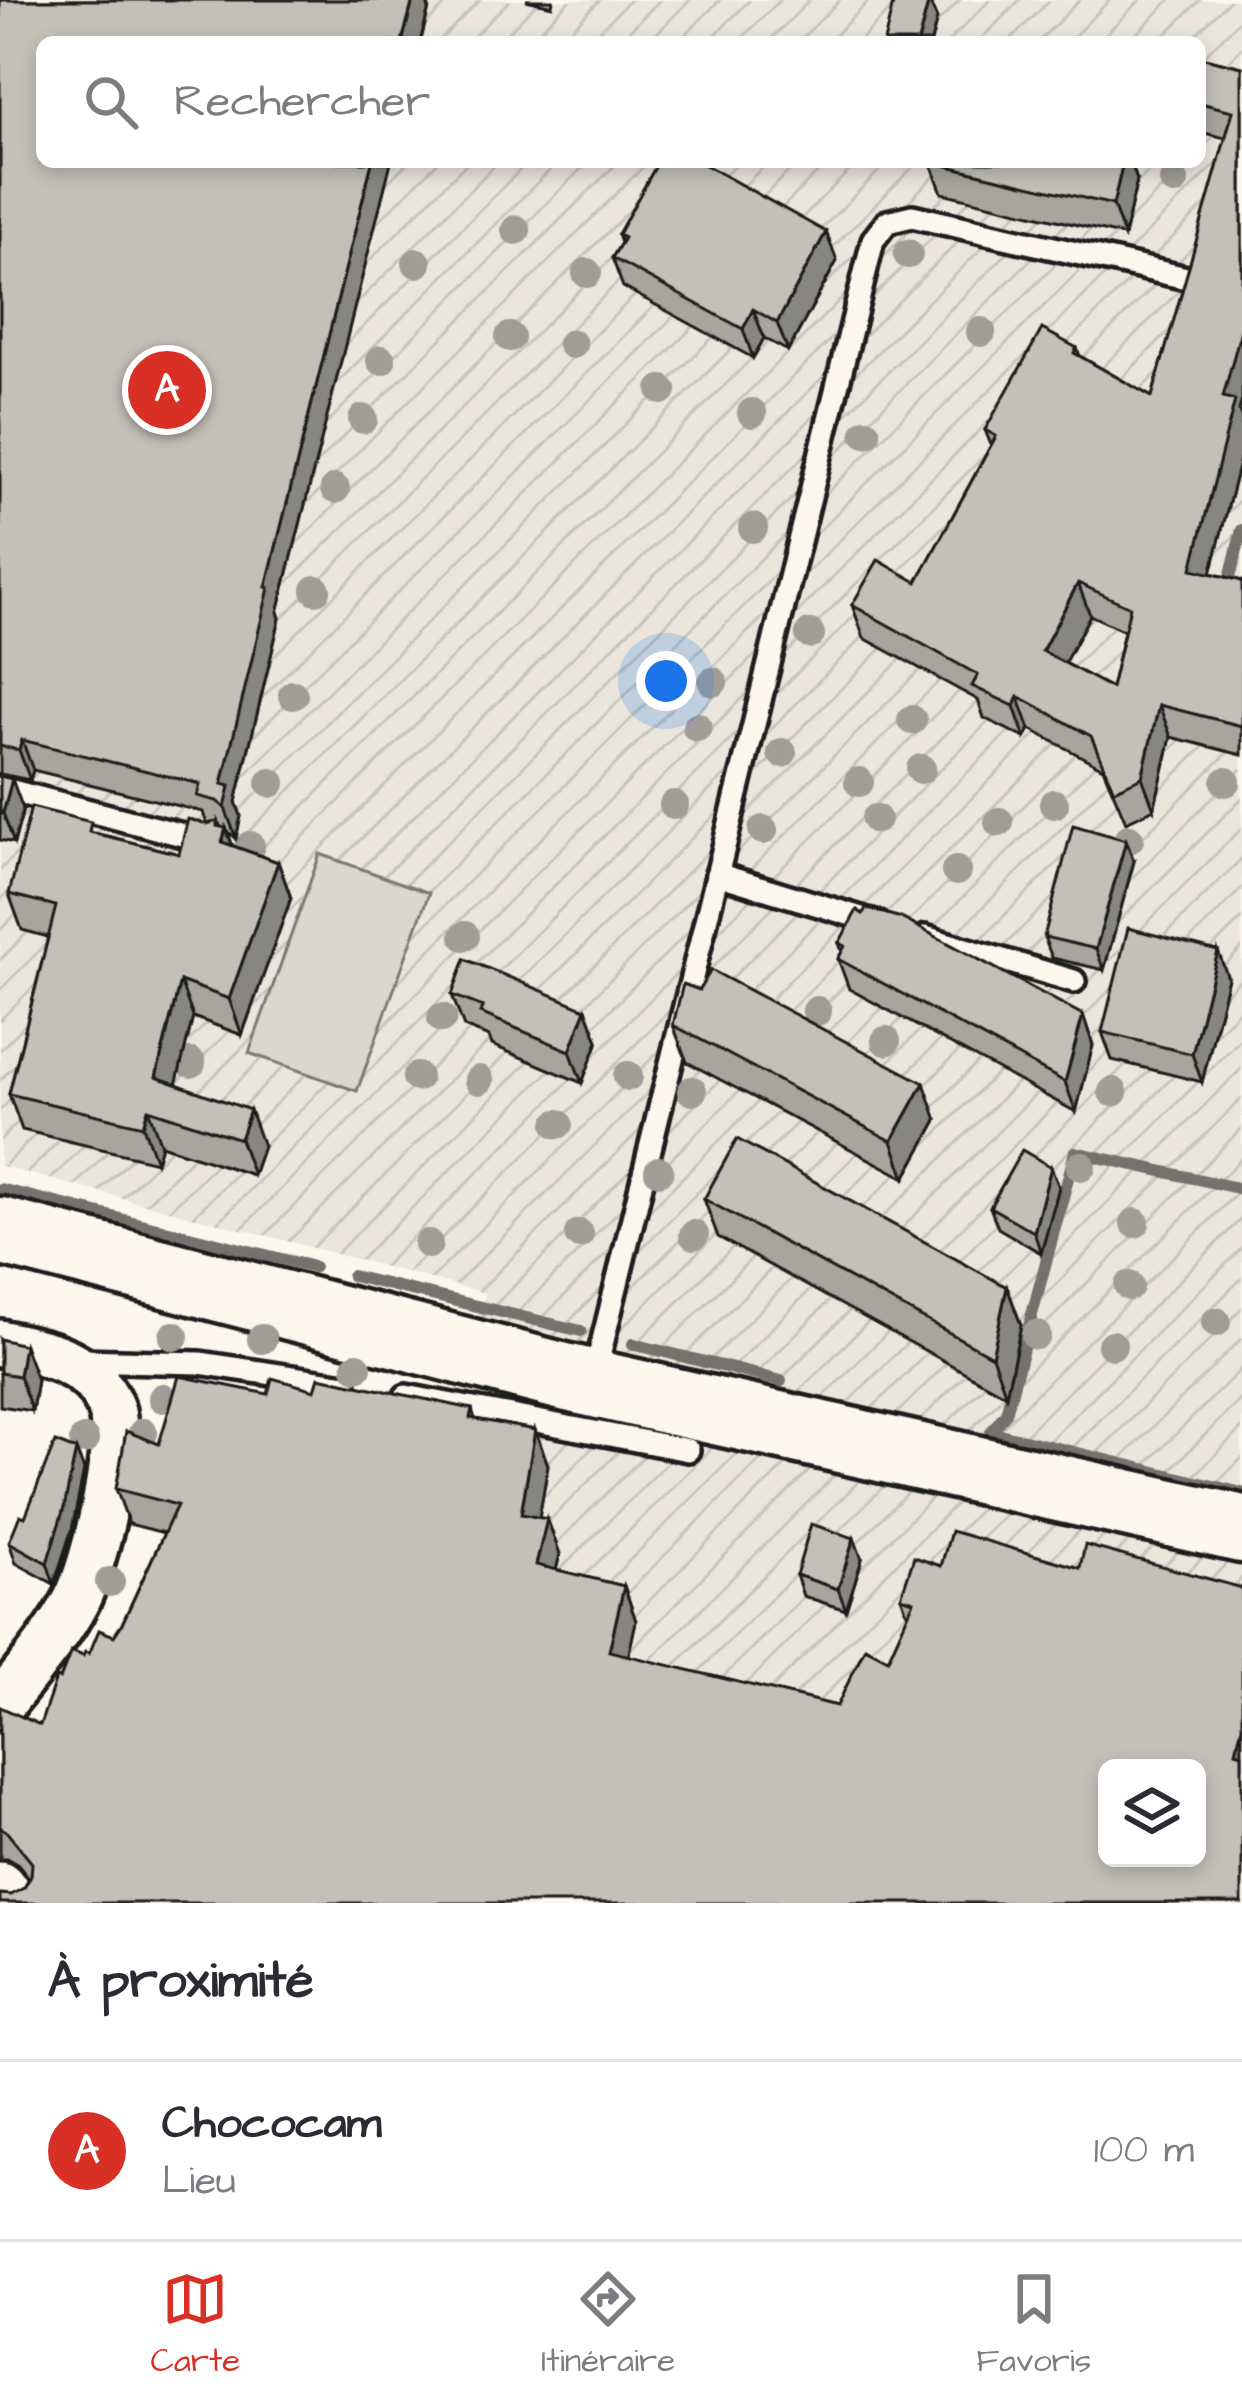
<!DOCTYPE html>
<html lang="fr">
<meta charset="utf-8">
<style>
body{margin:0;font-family:"Architects Daughter",sans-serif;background:#f7f7f7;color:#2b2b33}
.controls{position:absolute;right:36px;bottom:36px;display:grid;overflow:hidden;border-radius:18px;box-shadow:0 6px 18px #0003}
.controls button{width:108px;height:108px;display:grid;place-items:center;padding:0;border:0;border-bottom:3px solid #e1e1e2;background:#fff;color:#2b2b33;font:60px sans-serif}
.you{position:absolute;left:666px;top:681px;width:42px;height:42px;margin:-30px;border:9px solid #fff;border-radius:50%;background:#1a73e8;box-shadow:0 0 0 18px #1a73e833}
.badge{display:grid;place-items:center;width:78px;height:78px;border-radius:50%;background:#d93025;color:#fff;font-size:39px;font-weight:700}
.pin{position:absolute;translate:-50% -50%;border:6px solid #fff;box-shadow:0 3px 12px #0006}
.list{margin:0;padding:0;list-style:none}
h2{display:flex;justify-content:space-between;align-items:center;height:156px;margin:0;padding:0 48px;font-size:51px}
h2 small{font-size:39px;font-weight:400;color:#7c7c81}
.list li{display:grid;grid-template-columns:78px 1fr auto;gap:36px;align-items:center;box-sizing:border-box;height:180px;padding:0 48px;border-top:3px solid #e1e1e2}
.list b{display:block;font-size:45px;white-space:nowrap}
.list p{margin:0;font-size:39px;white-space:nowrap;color:#7c7c81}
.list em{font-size:39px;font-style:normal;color:#7c7c81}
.icon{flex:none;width:66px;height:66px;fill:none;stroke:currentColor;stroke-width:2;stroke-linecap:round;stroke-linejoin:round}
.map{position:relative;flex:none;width:1242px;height:1903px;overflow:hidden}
.search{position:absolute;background:#fff;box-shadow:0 6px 18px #0003;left:36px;right:36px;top:36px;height:132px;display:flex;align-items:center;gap:30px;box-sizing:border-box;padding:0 42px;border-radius:18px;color:#7c7c81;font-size:45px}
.sheet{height:336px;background:#fff}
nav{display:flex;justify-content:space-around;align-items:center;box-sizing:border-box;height:168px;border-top:3px solid #e1e1e2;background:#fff;font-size:33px;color:#7c7c81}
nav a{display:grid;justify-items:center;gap:6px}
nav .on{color:#d93025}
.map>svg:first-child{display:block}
.industrial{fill:url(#industrial-furrows);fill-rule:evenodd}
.grass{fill:#dad7ce;stroke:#7b7a75;stroke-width:3}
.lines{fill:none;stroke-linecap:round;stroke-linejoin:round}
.stream{stroke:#74726e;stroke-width:12}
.lane-casing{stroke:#1c1c1c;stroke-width:30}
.street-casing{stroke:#1c1c1c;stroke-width:54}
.primary-casing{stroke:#1c1c1c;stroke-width:75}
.lane{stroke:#fbf7ec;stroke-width:21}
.street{stroke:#fbf7ec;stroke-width:45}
.primary{stroke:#fbf7ec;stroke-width:66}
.tree{fill:#a09d97}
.wall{fill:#a8a59e;stroke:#1c1c1c;stroke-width:3;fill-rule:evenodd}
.shaded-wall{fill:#888681;stroke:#1c1c1c;stroke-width:3}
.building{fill:#c3c0b8;stroke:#1c1c1c;stroke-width:3;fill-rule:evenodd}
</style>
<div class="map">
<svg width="1242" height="1903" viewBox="0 0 1242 1903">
<defs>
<pattern id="industrial-furrows" width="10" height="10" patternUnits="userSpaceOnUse" patternTransform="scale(3)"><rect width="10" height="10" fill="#eae6dc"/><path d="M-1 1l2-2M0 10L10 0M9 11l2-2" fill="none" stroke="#c8c5bc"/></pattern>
</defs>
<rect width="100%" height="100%" fill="#fbf7ec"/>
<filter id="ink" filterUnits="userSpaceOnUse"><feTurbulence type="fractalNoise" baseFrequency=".00833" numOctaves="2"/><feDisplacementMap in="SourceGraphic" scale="24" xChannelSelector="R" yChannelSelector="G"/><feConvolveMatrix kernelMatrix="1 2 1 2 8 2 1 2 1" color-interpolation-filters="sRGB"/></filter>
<g filter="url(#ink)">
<!-- industrial -->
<path class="industrial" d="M0 0H1242V1668L1197 1768H1107V1858L308 1861 485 1293 0 1166ZM42 42H1200V162H42Z"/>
<!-- grass -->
<polygon class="grass" points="320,854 429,893 357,1091 249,1053"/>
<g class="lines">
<!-- stream -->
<g class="stream">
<polyline points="1242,530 1223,606 1242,609"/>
<polyline points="0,1189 314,1267"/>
<polyline points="1242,1189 1075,1152 1006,1413 991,1432 1242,1493"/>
<polyline points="352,1276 581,1331"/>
<polyline points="633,1344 781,1381"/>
</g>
<defs>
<g id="lane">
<polyline points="0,788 210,842"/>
<polyline points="717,874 878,923"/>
<polyline points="925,937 1074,981"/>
<polyline points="78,1360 200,1363 345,1385"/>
<polyline points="594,1377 873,240 887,222 912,216 1191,279"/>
<polyline points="406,1396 688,1450"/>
</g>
<g id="street">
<path d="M0 1343C33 1351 68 1355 93 1380 100 1387 109 1402 112 1412 121 1452 95 1564 76 1601 56 1639 26 1672 0 1706"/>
<polyline points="0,1885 18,1903"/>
</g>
<polyline id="primary" points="0,1231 564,1377 1242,1529"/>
</defs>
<!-- lane casing -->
<use href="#lane" class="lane-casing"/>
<!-- street casing -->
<use href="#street" class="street-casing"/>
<!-- primary casing -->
<use href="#primary" class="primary-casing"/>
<!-- lane -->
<use href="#lane" class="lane"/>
<!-- street -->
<use href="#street" class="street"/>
<!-- primary -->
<use href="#primary" class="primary"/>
</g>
<!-- trees -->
<g class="tree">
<circle cx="1174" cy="181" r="15"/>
<circle cx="516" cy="230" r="15"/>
<circle cx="908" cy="254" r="15"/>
<circle cx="417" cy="263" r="15"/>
<circle cx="587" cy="273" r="15"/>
<circle cx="981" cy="332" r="15"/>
<circle cx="510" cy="337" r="15"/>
<circle cx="572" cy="344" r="15"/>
<circle cx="381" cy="360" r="15"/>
<circle cx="662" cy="390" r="15"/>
<circle cx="752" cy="413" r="15"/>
<circle cx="363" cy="419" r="15"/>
<circle cx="866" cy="433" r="15"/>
<circle cx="335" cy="489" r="15"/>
<circle cx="753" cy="528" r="15"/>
<circle cx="316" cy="590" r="15"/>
<circle cx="810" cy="634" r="15"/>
<circle cx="713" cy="682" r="15"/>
<circle cx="293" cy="695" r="15"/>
<circle cx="912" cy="720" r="15"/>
<circle cx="697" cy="727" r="15"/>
<circle cx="782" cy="753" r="15"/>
<circle cx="921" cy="769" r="15"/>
<circle cx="859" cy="782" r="15"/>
<circle cx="1226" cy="782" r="15"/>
<circle cx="271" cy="783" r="15"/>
<circle cx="1054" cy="804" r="15"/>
<circle cx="674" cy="805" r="15"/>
<circle cx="876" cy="819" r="15"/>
<circle cx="999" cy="822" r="15"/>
<circle cx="763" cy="830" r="15"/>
<circle cx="1129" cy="839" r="15"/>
<circle cx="250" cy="846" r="15"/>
<circle cx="956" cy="871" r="15"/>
<circle cx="465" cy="936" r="15"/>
<circle cx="817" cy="1011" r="15"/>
<circle cx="442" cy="1018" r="15"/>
<circle cx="886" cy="1041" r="15"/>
<circle cx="191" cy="1063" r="15"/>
<circle cx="628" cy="1076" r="15"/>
<circle cx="417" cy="1077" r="15"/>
<circle cx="479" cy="1080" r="15"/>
<circle cx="692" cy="1091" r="15"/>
<circle cx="1113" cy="1092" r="15"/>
<circle cx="558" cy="1124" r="15"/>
<circle cx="1081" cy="1166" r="15"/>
<circle cx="659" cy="1171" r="15"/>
<circle cx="1135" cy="1223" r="15"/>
<circle cx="579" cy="1234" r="15"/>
<circle cx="694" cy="1235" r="15"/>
<circle cx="428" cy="1244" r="15"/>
<circle cx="1129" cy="1286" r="15"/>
<circle cx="1216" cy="1322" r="15"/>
<circle cx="1036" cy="1335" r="15"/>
<circle cx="174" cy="1336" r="15"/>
<circle cx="262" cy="1339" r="15"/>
<circle cx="1112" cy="1345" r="15"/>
<circle cx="357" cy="1367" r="15"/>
<circle cx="163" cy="1398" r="15"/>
<circle cx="143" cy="1433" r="15"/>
<circle cx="84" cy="1440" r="15"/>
<circle cx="110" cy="1582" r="15"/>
</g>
<!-- wall -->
<g class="wall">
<polygon points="0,0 426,0 429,8 278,612 280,618 236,802 241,816 236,838 227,831 233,846 278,862 291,898 242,1035 193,1017 176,1084 263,1146 253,1175 161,1145 156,1162 22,1130 9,1094 48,937 22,930 9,894 95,833 179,854 207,824 203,812 33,770 30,780 0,774"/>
<polygon points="526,0 553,0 552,6"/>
<path d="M1200 57 1242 67V400L1239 411 1242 451 1211 573 1242 581V755L1171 737 1154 809 1126 822 1103 768 1030 729 1025 738 984 718 978 700 864 638 852 605 917 582 991 445 985 430 1077 348 1080 356 1152 397 1226 138 1200 132ZM1090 615 1124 631 1111 688 1064 663Z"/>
<polygon points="931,163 1137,180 1124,236 942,193"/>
<polygon points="826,232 837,261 788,351 764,338 753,358 623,287 612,258 621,243 618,234"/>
<polygon points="0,776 23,809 14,843 0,840"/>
<polygon points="1134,861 1104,970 1052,958 1044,937"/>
<polygon points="839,943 1083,1015 1093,1045 1076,1112 849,989 838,959 842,952"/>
<polygon points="1228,978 1202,1082 1112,1060 1102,1032"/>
<polygon points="452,995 586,1009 598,1041 582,1083 492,1045 489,1037 464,1027"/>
<polygon points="673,1025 937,1120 905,1178 687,1062"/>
<polygon points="1059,1187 1041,1253 998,1228 990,1207"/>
<polygon points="704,1199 1007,1287 1021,1325 1006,1395 718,1237"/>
<polygon points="0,1339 37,1380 32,1411 0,1406"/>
<polygon points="315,1390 472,1409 475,1419 535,1430 548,1465 539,1518 547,1519 560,1554 556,1570 624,1586 636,1621 628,1656 837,1706 888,1659 908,1615 901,1597 941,1566 1080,1568 1242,1903 11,1895 24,1888 29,1879 18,1865 8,1859 0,1859 0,1707 40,1725 60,1679 83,1656 114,1636 122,1624 164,1533 129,1524 116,1489 159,1444 268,1394"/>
<polygon points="76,1450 84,1470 72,1529 54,1584 16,1563 9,1542"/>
<polygon points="862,1559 846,1610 803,1596 796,1575"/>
</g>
<!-- shaded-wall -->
<g class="shaded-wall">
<polygon points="413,0 426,0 429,8 420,42 402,42"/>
<polygon points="929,0 937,19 931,42 918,42"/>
<polygon points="372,162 391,162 278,612 280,618 236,802 241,816 236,838 225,808 222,784 266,587"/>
<polygon points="1123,162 1131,162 1137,180 1124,236 1113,205"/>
<polygon points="826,232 837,261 788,351 777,323"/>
<polygon points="753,309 764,338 753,358 743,329"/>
<polygon points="1242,326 1242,400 1239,410 1242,419 1242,451 1204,601 1192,569 1223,393"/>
<polygon points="1078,583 1090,615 1054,683 1042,651"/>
<polygon points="1018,696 1030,729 1025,738 1014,706"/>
<polygon points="1159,705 1171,737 1154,809 1142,777"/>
<polygon points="22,740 33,770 30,780 19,750"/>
<polygon points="12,779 23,809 14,843 3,813"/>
<polygon points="218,821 224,836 226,828 239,864 236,878 217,826"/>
<polygon points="1126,840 1134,861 1104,970 1096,949"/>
<polygon points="278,862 291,898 242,1035 229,999"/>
<polygon points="1218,951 1228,978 1202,1082 1192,1054"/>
<polygon points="180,981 193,1017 169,1113 156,1077"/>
<polygon points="586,1009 598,1041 582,1083 570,1051"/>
<polygon points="1083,1015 1093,1045 1076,1112 1065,1082"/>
<polygon points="924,1083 937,1120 905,1178 892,1141"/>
<polygon points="148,1109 161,1145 156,1162 143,1126"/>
<polygon points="250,1110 263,1146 253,1175 240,1139"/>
<polygon points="1051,1167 1059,1187 1041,1253 1034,1232"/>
<polygon points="1007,1287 1021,1325 1006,1395 992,1356"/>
<polygon points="24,1345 37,1380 32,1411 19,1376"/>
<polygon points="535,1430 548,1465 534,1548 521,1514"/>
<polygon points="76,1450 84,1470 72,1529 54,1584 47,1563"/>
<polygon points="547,1519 560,1554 549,1599 536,1565"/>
<polygon points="854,1538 862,1559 846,1610 838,1589"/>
<polygon points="624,1586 636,1621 622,1686 609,1651"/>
<polygon points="1242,1726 1242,1767 1236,1751"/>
</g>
<!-- building -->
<g class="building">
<polygon points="0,0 413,0 402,42 42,42 42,162 372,162 266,587 269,588 222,784 230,786 225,808 217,801 197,796 200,784 22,740 19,750 0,746"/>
<polygon points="894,0 929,0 918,42 884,42"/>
<path d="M1200 57 1242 67V326L1223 397 1235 400 1192 569 1242 581V726L1159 705 1142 777 1114 790 1091 736 1018 696 1014 706 972 686 978 675 852 605 878 560 917 582 996 436 985 430 1042 329 1077 348 1074 353 1152 397 1233 111 1200 103ZM1078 583 1130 607 1111 688 1042 651Z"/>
<polygon points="658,162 700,162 826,232 777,323 753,309 743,329 612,258 624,238 618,234"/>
<polygon points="931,162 1123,162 1113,205"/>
<polygon points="0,776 12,779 3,813 0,812"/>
<polygon points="31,807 91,822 89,832 179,854 188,819 207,824 218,821 217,826 226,828 222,842 278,862 229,999 180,981 156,1077 250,1110 240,1139 148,1109 143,1126 9,1094 56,906 9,894"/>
<polygon points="1073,825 1126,840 1096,949 1044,937"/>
<polygon points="866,908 901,918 1083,1015 1065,1082 838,959 845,946 839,943 857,910 863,914"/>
<polygon points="1128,928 1218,951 1192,1054 1102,1032"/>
<polygon points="465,959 586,1009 570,1051 480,1013 483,1007 452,995"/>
<polygon points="711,970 924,1083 892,1141 673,1025 683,984 699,990"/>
<polygon points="737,1139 1007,1287 992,1356 704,1199"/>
<polygon points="1022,1150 1051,1167 1034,1232 990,1207"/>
<polygon points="0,1339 24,1345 19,1376 0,1373"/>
<path d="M179 1376 268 1394 272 1378 315 1390 319 1377 472 1409 470 1418 535 1430 521 1514 547 1519 536 1565 624 1586 609 1651 837 1706 865 1647 888 1659 914 1601 901 1597 914 1557 941 1566 951 1531 1080 1568 1085 1545 1242 1588V1726L1236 1751 1242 1753V1903H0V1894L11 1895 24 1888 31 1876 32 1863 6 1831 0 1827V1707L40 1725 56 1678 60 1679 71 1651 83 1656 85 1652 89 1654 99 1630 114 1636 122 1624 177 1505 116 1489 126 1431 159 1444ZM1107 1768H1197V1858H1107Z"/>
<polygon points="55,1442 76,1450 64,1508 47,1563 9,1542 20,1515 25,1517"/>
<polygon points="811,1524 854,1538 838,1589 796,1575"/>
</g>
</g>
</svg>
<div class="controls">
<button><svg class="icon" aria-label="layers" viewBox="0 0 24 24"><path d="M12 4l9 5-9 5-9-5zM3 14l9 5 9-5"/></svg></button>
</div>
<div class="you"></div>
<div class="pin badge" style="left:167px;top:390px">A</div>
<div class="search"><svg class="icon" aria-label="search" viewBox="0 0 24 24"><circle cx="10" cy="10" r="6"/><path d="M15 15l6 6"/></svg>Rechercher</div>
</div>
<section class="sheet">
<h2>À proximité<small></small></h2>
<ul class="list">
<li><span class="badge">A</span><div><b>Chococam</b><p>Lieu</p></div><em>100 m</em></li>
</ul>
</section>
<nav>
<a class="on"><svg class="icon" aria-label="map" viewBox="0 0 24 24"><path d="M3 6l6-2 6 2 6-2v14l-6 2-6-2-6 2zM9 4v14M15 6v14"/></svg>Carte</a>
<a><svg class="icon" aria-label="directions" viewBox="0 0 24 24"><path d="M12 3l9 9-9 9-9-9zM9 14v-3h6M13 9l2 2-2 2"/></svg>Itinéraire</a>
<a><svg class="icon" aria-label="saved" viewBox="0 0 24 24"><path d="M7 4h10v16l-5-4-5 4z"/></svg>Favoris</a>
</nav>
